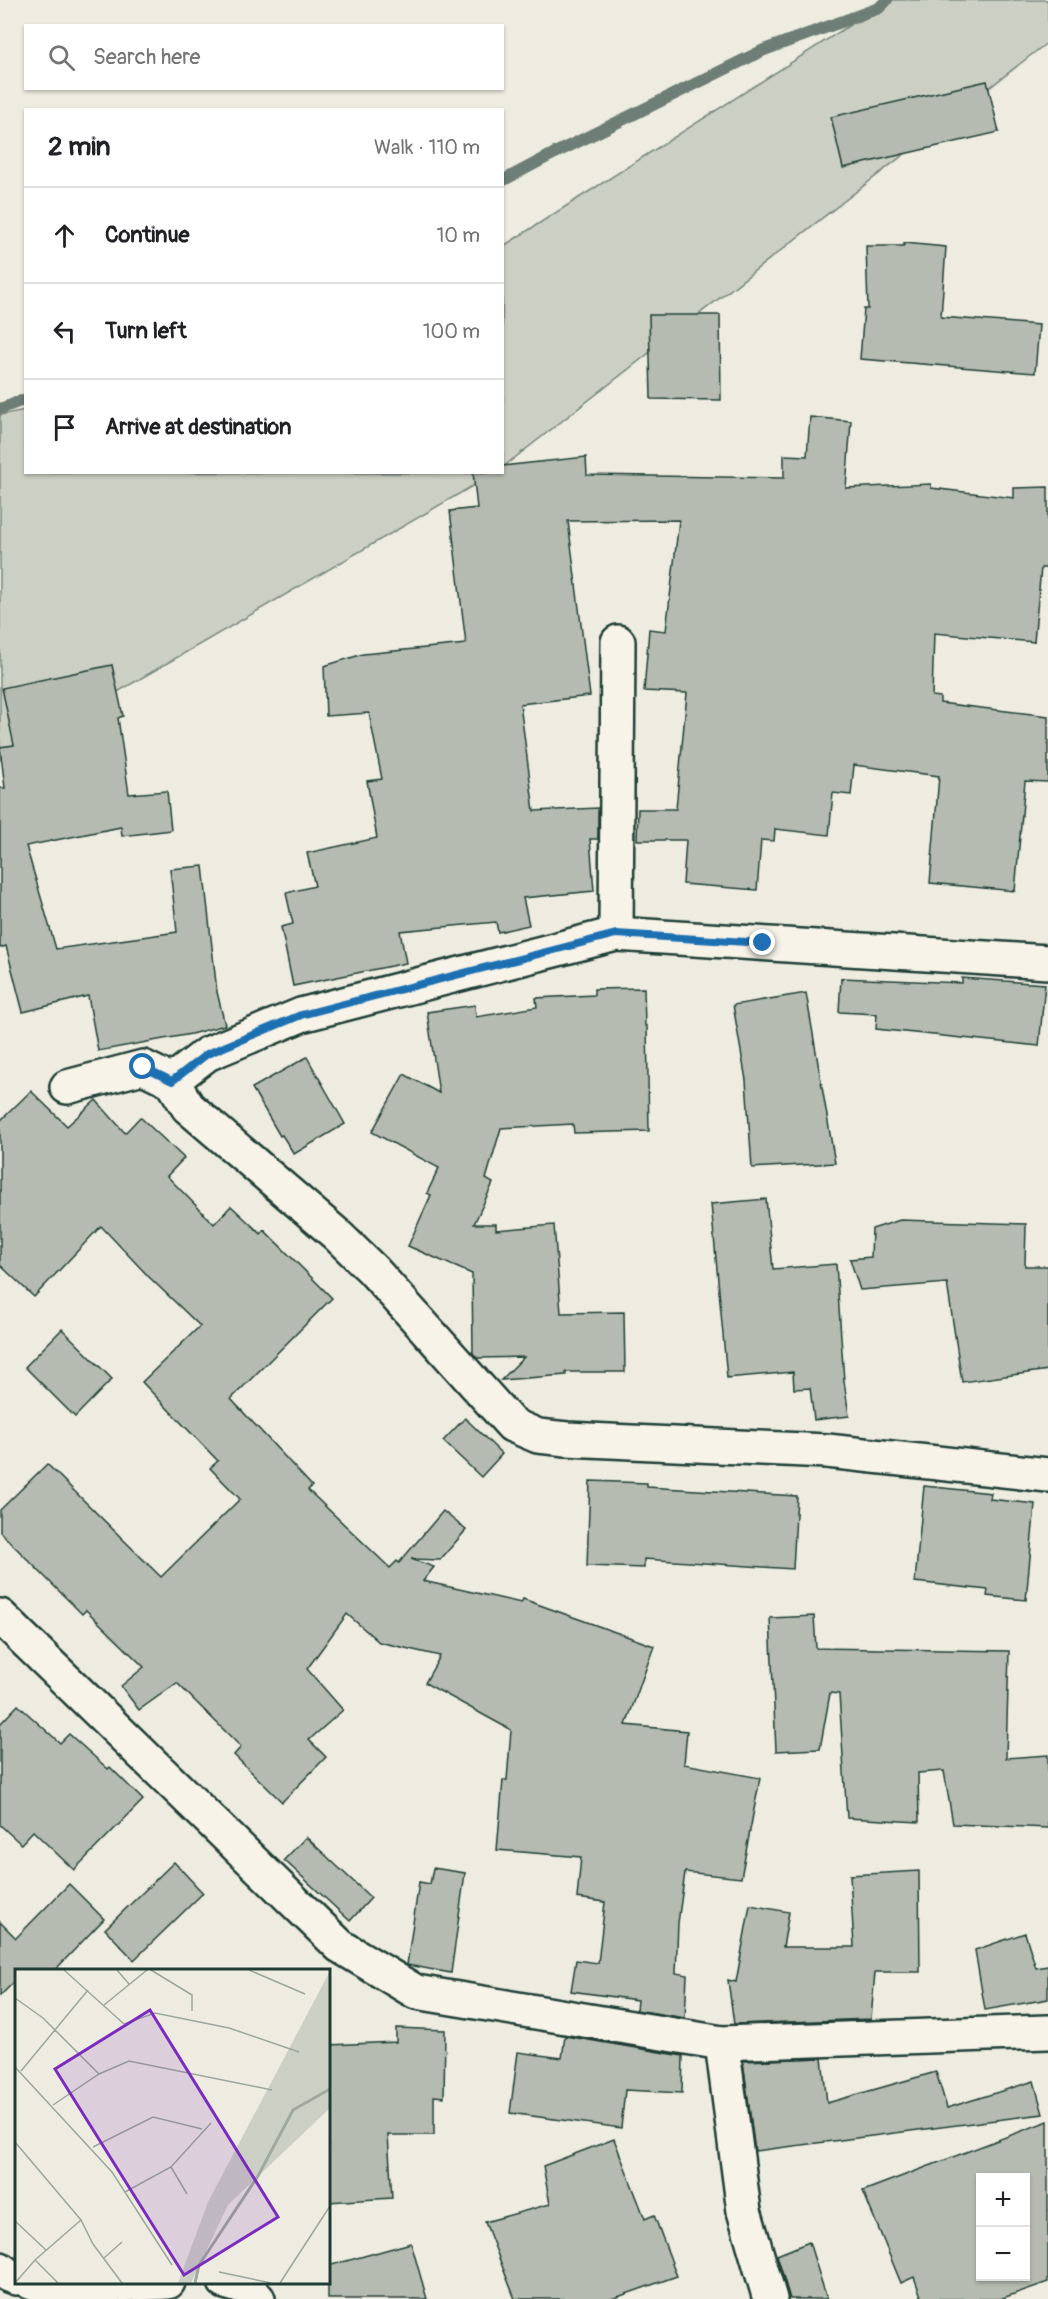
<!DOCTYPE html>
<meta charset="utf-8">
<style>
body{margin:0;font-family:Pangolin,sans-serif;background:#f2f2f2;color:#202124}
.controls{position:absolute;right:18px;bottom:18px;display:grid;overflow:hidden;border-radius:0px;box-shadow:0 2px 4px #0004}
.controls button{width:54px;height:54px;display:grid;place-items:center;padding:0;border:0;border-bottom:2px solid #e0e0e0;background:#fff;color:#202124;font:30px sans-serif}
.stop{position:absolute;width:18px;height:18px;margin:-14px;border:4px solid #1f6fb2;border-radius:50%;background:#fff}
.stop.end{background:#1f6fb2;border-color:#fff;box-shadow:0 2px 6px #0008}
.list{margin:0;padding:0;list-style:none}
h2{display:flex;justify-content:space-between;align-items:center;height:78px;margin:0;padding:0 24px;font-size:26px}
h2 small{font-size:20px;font-weight:400;color:#757577}
.list li{display:grid;grid-template-columns:39px 1fr auto;gap:18px;align-items:center;box-sizing:border-box;height:96px;padding:0 24px;border-top:2px solid #e0e0e0}
.list b{display:block;font-size:22px;white-space:nowrap}
.list em{font-size:20px;font-style:normal;color:#757577}
.icon{flex:none;width:33px;height:33px;fill:none;stroke:currentColor;stroke-width:2;stroke-linecap:round;stroke-linejoin:round}
.map{position:relative;flex:none;width:1048px;height:2299px;overflow:hidden}
.search{position:absolute;background:#fff;box-shadow:0 2px 4px #0004;left:24px;top:24px;width:480px;height:66px;display:flex;align-items:center;gap:15px;box-sizing:border-box;padding:0 21px;border-radius:0px;color:#757577;font-size:22px}
.panel{position:absolute;background:#fff;box-shadow:0 2px 4px #0004;left:24px;top:108px;width:480px;height:366px;border-radius:0px}
.map>svg:first-child{display:block}
.green{fill:#cccfc4;stroke:#76867c;stroke-width:1.5}
.lines{fill:none;stroke-linecap:round;stroke-linejoin:round}
.stream{stroke:#6c7e74;stroke-width:12}
.building{fill:#b5bbb0;stroke:#1f3d34;stroke-width:1.5;fill-rule:evenodd}
.street-casing{stroke:#1f3d34;stroke-width:38}
.street{stroke:#f7f3e8;stroke-width:33}
.route{stroke:#1f6fb2;stroke-width:8}
.inset-river{fill:none;stroke:#9fa99f;stroke-width:3}
.inset-road{fill:none;stroke:#9ba69c;stroke-width:1.5}
.view{fill:#7b2cbf;fill-opacity:0.15;stroke:#7b2cbf;stroke-width:3}
.inset-edge{fill:none;stroke:#1f3d34;stroke-width:3}
</style>
<div class="map">
<svg width="1048" height="2299" viewBox="0 0 1048 2299">
<rect width="100%" height="100%" fill="#eeece1"/>
<filter id="ink" filterUnits="userSpaceOnUse"><feTurbulence type="fractalNoise" baseFrequency=".0167" numOctaves="2"/><feDisplacementMap in="SourceGraphic" scale="12" xChannelSelector="R" yChannelSelector="G"/><feConvolveMatrix kernelMatrix="1 2 1 2 8 2 1 2 1" color-interpolation-filters="sRGB"/></filter>
<g filter="url(#ink)">
<!-- green -->
<g class="green">
<polygon points="889,0 1048,0 1048,42 503,467 502,247"/>
<polygon points="25,410 26,472 495,473 0,760 0,415"/>
</g>
<g class="lines">
<!-- stream -->
<g class="stream">
<polyline points="502,181 553,154 764,50 879,8 887,0"/>
<polyline points="0,409 26,399"/>
</g>
</g>
<!-- building -->
<g class="building">
<polygon points="987,81 999,132 843,168 831,117"/>
<polygon points="904,243 946,247 941,317 1039,325 1035,373 860,359 864,309 868,309 866,246 904,246"/>
<polygon points="649,315 720,315 721,400 651,399"/>
<polygon points="810,417 851,421 846,488 931,484 931,488 1014,498 1014,488 1048,487 1048,568 1041,568 1034,642 934,633 932,696 940,697 940,703 1048,716 1048,782 1025,781 1015,891 930,883 939,776 854,765 851,795 833,793 829,835 775,829 774,841 761,840 757,890 683,884 686,840 637,840 638,809 676,809 687,693 644,691 649,629 666,631 679,520 568,521 590,696 520,704 534,811 598,808 598,839 590,839 594,891 523,898 529,925 498,932 496,922 400,931 406,963 293,986 281,927 293,924 286,893 315,886 307,853 377,838 367,781 382,779 369,713 326,716 324,666 363,654 466,644 450,511 477,508 473,472 502,472 502,466 586,457 587,475 784,478 784,455 807,456"/>
<polygon points="112,665 123,716 118,718 129,794 167,791 171,830 122,836 121,827 26,846 56,949 177,932 170,869 203,866 217,992 225,1025 191,1034 98,1051 88,996 23,1012 6,946 0,948 0,788 5,788 0,747 14,745 2,688"/>
<polygon points="841,978 962,983 962,978 1045,984 1039,1046 876,1029 877,1014 839,1012"/>
<polygon points="644,988 645,1026 647,1026 649,1131 574,1133 573,1124 501,1128 486,1179 493,1183 474,1224 496,1224 496,1230 554,1225 561,1313 624,1312 625,1372 566,1372 566,1375 501,1380 524,1357 477,1358 473,1353 472,1274 408,1246 431,1195 427,1193 439,1168 372,1132 404,1074 439,1093 427,1012 475,1005 476,1017 537,1007 536,998 594,995 594,989"/>
<polygon points="806,993 835,1163 752,1168 746,1080 733,1005"/>
<polygon points="307,1057 345,1124 294,1154 282,1135 280,1136 252,1088"/>
<polygon points="31,1091 67,1126 96,1100 125,1133 140,1117 184,1158 167,1176 214,1224 231,1206 261,1234 264,1230 332,1298 231,1399 312,1486 308,1490 390,1568 397,1561 399,1563 443,1511 466,1530 440,1560 411,1559 434,1567 423,1581 521,1603 523,1599 654,1646 626,1725 687,1731 684,1764 760,1778 741,1878 685,1872 678,1923 676,1973 687,1975 685,2018 636,2010 637,2000 571,1991 576,1960 598,1963 605,1902 577,1898 581,1857 497,1850 503,1780 507,1780 511,1730 425,1683 440,1656 379,1642 347,1614 307,1669 343,1710 309,1740 326,1757 282,1802 234,1755 241,1747 177,1683 139,1710 121,1686 144,1667 86,1610 82,1614 0,1532 0,1510 47,1464 161,1577 240,1499 210,1468 218,1461 142,1382 200,1326 149,1277 101,1226 34,1297 0,1265 0,1121"/>
<polygon points="766,1199 773,1269 836,1264 844,1381 849,1416 814,1420 810,1388 794,1389 793,1372 727,1378 711,1204"/>
<polygon points="900,1220 1026,1224 1025,1266 1048,1266 1048,1370 962,1382 947,1283 860,1290 850,1259 871,1257 872,1229"/>
<polygon points="62,1329 112,1379 75,1417 25,1367"/>
<polygon points="465,1418 502,1454 481,1477 443,1441"/>
<polygon points="590,1481 647,1483 647,1487 797,1496 793,1569 644,1559 644,1568 587,1566"/>
<polygon points="924,1486 991,1493 990,1499 1035,1504 1026,1600 987,1596 988,1590 915,1582"/>
<polygon points="814,1616 816,1648 1009,1651 1006,1758 1048,1755 1048,1828 953,1824 944,1771 918,1773 919,1822 847,1818 839,1694 830,1693 820,1749 776,1751 770,1618"/>
<polygon points="18,1705 60,1743 69,1734 108,1769 110,1767 143,1800 74,1870 33,1831 21,1844 0,1825 0,1724"/>
<polygon points="306,1837 371,1898 350,1921 284,1860"/>
<polygon points="174,1862 203,1893 134,1960 105,1929"/>
<polygon points="433,1868 465,1873 451,1973 407,1965 419,1882 430,1884"/>
<polygon points="919,1871 920,1972 875,1972 871,2019 734,2024 728,1980 736,1982 750,1905 789,1912 783,1947 854,1947 850,1875"/>
<polygon points="69,1884 104,1919 54,1971 16,1971 16,1980 0,1996 0,1922 16,1938"/>
<polygon points="1025,1933 1036,1968 1048,1966 1048,1999 985,2010 975,1950"/>
<polygon points="396,2028 445,2030 444,2097 434,2096 434,2135 388,2135 392,2198 328,2202 328,2103 331,2103 329,2045 396,2042"/>
<polygon points="565,2036 683,2056 682,2093 625,2090 621,2128 510,2113 518,2052 562,2058"/>
<polygon points="822,2058 827,2103 936,2072 947,2108 1034,2081 1043,2114 755,2151 743,2061"/>
<path d="M1048 2121V2282L1000 2299H922L914 2277 901 2283 863 2191ZM981 2178H1026V2277H981Z"/>
<polygon points="614,2139 645,2219 654,2215 677,2276 612,2299 515,2299 485,2222 550,2204 543,2166"/>
<polygon points="809,2242 827,2299 790,2299 777,2255"/>
<polygon points="411,2243 427,2299 328,2299 328,2266"/>
</g>
<g class="lines">
<defs>
<g id="street">
<polyline points="616,934 618,642"/>
<polyline points="172,1081 188,1107 336,1234 373,1270 512,1425 538,1436 567,1439 827,1451 1048,1475"/>
<polyline points="67,1087 143,1067 172,1081 207,1054 301,1015 616,934 1048,962"/>
<polyline points="0,1616 340,1946 416,1992 722,2043 1048,2032"/>
<polyline points="722,2043 744,2211 770,2299"/>
<polyline points="0,2269 8,2275 16,2278"/>
<polyline points="30,2282 49,2289 168,2282"/>
<polyline points="225,2282 249,2289 258,2299"/>
</g>
</defs>
<!-- street casing -->
<use href="#street" class="street-casing"/>
<!-- street -->
<use href="#street" class="street"/>
</g>
</g>
<g class="lines" filter="url(#ink)">
<!-- route -->
<polyline class="route" points="143,1067 172,1081 207,1054 301,1015 616,934 763,943"/>
</g>
<!-- overview -->
<g transform="translate(15 1969)">
<rect width="315" height="315" fill="#eeece1"/>
<path d="M315 2V139L213 236 176 314H163L193 233Z" fill="#cccfc4"/>
<path class="inset-river" d="M180 314 184 296 243 207 278 141 315 120"/>
<path class="inset-road" d="M49 1 109 55 140 44 214 59 284 83M102 1 114 15M136 1 177 26V42M234 1 290 25M0 29 28 49 84 105M89 36 132 1M0 98 97 203 157 296M6 102 73 21M38 136 84 105 114 92 257 121M0 173 66 251 78 275 107 314M78 178 138 148 187 160M156 198 172 225M110 223 156 198 196 154M0 252 31 281M89 289 107 273M20 291 43 314M204 303 256 314M0 314 20 291 66 251M265 314 315 237"/>
<path class="view" d="M135 41 263 248 169 306 40 100Z"/>
<rect width="315" height="315" class="inset-edge"/>
</g>
</svg>
<div class="controls">
<button>+</button>
<button>−</button>
</div>
<div class="stop" style="left:143px;top:1067px"></div>
<div class="stop end" style="left:763px;top:943px"></div>
<div class="search"><svg class="icon" aria-label="search" viewBox="0 0 24 24"><circle cx="10" cy="10" r="6"/><path d="M15 15l6 6"/></svg>Search here</div>
<section class="panel">
<h2>2 min<small>Walk · 110 m</small></h2>
<ul class="list">
<li><svg class="icon" aria-label="ahead" viewBox="0 0 24 24"><path d="M12 20V5M6 11l6-6 6 6"/></svg><div><b>Continue</b></div><em>10 m</em></li>
<li><svg class="icon" aria-label="left" viewBox="0 0 24 24"><path d="M17 20v-9H6M10 6l-5 5 5 5"/></svg><div><b>Turn left</b></div><em>100 m</em></li>
<li><svg class="icon" aria-label="arrive" viewBox="0 0 24 24"><path d="M6 21V4h12l-3 4 3 4H6"/></svg><div><b>Arrive at destination</b></div></li>
</ul>
</section>
</div>
